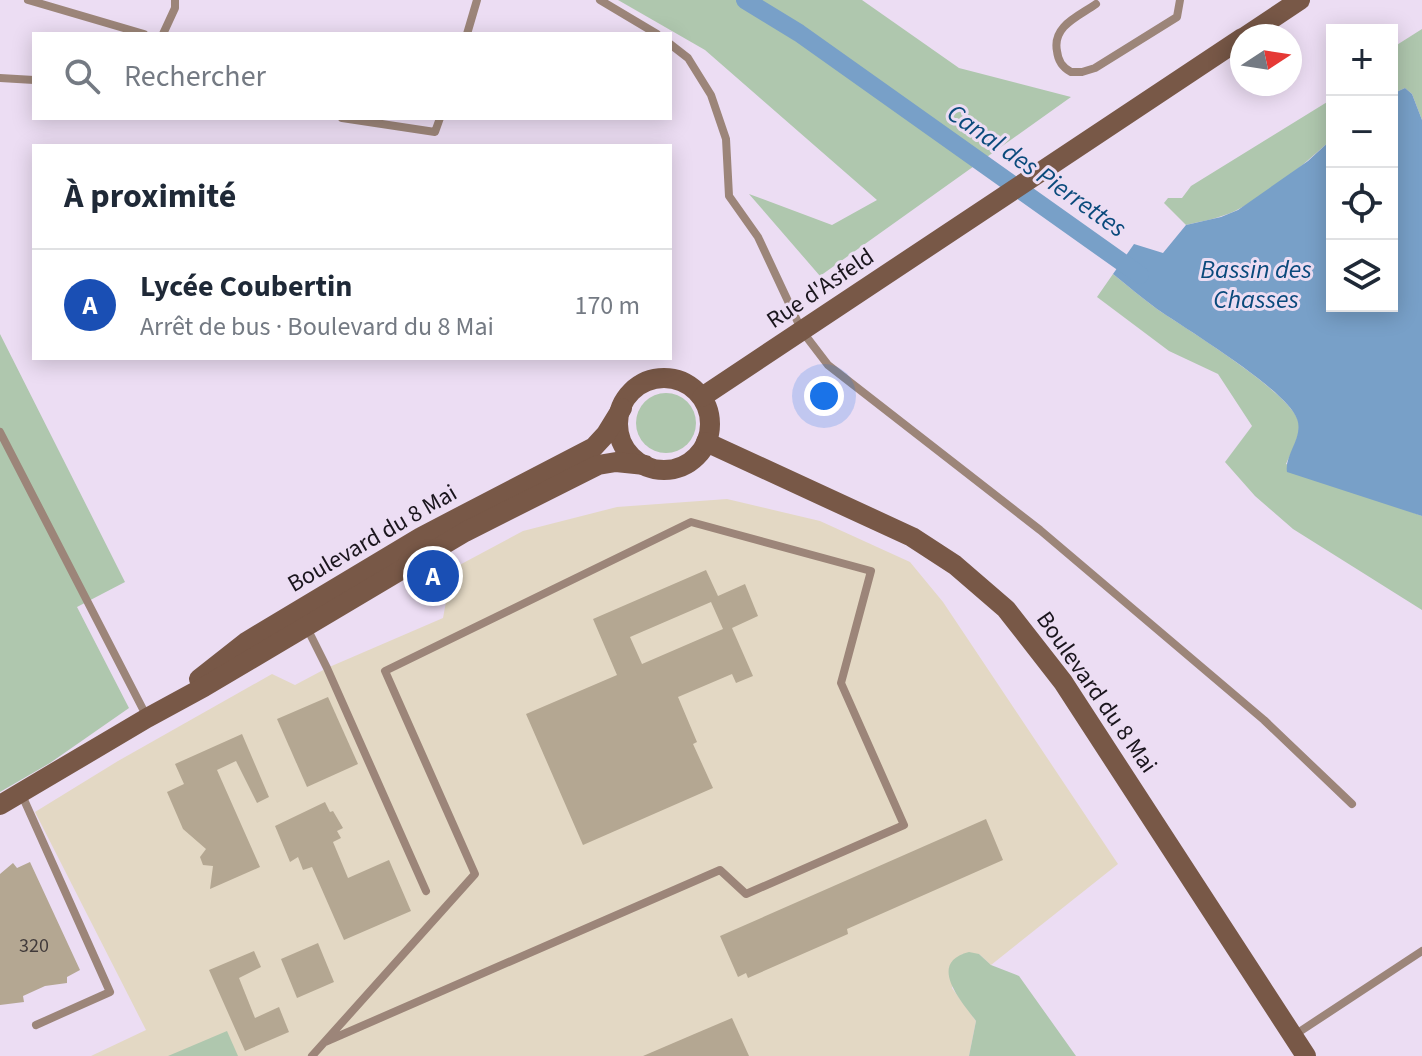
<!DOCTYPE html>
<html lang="fr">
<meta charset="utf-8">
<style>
body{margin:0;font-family:"Source Sans 3",sans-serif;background:#f2f2f3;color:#1f2937}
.controls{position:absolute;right:24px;top:24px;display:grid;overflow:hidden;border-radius:0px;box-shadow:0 4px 20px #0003}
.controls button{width:72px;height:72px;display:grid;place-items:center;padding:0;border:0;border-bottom:2px solid #e0e1e3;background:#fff;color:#1f2937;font:40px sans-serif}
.compass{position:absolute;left:1230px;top:24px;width:72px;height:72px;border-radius:50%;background:#fff;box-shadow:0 4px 20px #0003;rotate:78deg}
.you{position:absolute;left:824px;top:396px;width:28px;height:28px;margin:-20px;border:6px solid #fff;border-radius:50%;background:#1a73e8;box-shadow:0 0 0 12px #1a73e833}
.badge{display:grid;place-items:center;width:52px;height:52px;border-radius:50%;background:#9e52c4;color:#fff;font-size:26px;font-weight:700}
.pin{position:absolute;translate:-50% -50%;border:4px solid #fff;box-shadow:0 2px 8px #0006}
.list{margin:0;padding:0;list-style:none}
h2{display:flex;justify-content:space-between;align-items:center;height:104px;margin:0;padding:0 32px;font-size:34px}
h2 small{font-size:26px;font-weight:400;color:#747a83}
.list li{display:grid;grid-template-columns:52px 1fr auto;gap:24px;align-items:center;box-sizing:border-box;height:112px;padding:0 32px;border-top:2px solid #e0e1e3}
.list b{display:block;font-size:30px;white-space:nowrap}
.list p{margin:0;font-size:26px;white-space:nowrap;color:#747a83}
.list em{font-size:26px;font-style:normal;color:#747a83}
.icon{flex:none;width:44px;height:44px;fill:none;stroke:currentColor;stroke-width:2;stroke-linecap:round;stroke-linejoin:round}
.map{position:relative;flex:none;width:1422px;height:1056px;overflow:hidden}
.search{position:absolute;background:#fff;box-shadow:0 4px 20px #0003;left:32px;top:32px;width:640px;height:88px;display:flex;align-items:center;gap:20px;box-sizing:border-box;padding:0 28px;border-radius:0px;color:#747a83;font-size:30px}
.panel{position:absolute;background:#fff;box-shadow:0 4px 20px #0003;left:32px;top:144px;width:640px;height:216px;border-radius:0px}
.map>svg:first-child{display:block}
.education{fill:#e3d8c4}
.green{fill:#afc7ae}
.water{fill:#78a0c8}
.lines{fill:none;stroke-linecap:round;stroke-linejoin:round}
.canal{stroke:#78a0c8;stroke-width:18}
.building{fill:#b4a792;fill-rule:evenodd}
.lane{stroke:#9c8579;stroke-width:8}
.secondary{stroke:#785847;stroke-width:20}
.labels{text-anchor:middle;stroke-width:6;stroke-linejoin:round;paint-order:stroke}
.number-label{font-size:20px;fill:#403a3a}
.street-label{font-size:24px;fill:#1a151d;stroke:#ecddf3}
.water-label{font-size:26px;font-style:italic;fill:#0a4a7c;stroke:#ecddf3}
</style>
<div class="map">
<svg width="1422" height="1056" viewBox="0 0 1422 1056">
<rect width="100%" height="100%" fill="#ecddf3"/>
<!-- education -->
<polygon class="education" points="727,499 820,521 910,562 943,602 1118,864 991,965 979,954 962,954 952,988 976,1021 969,1056 91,1056 146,1030 35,812 118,761 272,674 295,685 327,668 443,618 452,569 523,531 617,507"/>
<!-- green -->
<g class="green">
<polygon points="618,0 862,0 959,68 1071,97 820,276 749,194 832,225 877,200 705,50"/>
<polygon points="1422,29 1422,120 1412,94 1405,88 1392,94 1392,48"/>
<path d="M1332 99V139C1306 163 1267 196 1235 211 1220 218 1203 221 1186 225L1164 203 1168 198H1182L1191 186Z"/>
<path d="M1113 274C1128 286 1142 298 1157 309 1183 327 1297 396 1299 424 1300 437 1291 453 1286 464L1422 516V610L1293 529 1255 496 1225 462 1252 426 1218 374 1169 351 1097 297Z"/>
<polygon points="0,334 125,582 77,607 129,708 50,763 0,792"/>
<circle cx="666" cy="423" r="30"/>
<path d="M969 952 979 954 991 965 1019 976 1076 1056H969L976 1021C962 1002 926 963 969 952Z"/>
<polygon points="227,1031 238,1056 168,1056"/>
</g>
<!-- water -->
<path class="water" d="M1405 88 1412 94 1422 120V516L1287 472C1284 455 1304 437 1297 419 1287 390 1186 329 1157 309 1142 298 1128 286 1113 274L1134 244 1163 253 1186 225 1221 217 1238 210 1308 161 1332 139V306H1392V94Z"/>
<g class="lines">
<!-- canal -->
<polyline class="canal" points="745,0 799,33 1140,275"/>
</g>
<!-- building -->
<g class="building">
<path d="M706 570 718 596 745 584 758 616 732 628 753 676 736 683 732 674 678 697 697 742 693 744 713 788 583 845 526 714 617 675 593 619ZM711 602 723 629 642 664 630 637Z"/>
<polygon points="328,697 358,764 307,787 277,719"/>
<polygon points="242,734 269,797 257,803 236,761 217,770 260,867 210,889 213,866 203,865 200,857 206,849 183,829 167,792 184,784 175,764"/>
<polygon points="325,802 330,812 333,811 343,828 337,831 341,838 333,842 348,878 389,860 411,911 344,940 312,867 303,870 298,857 290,862 275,826"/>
<polygon points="986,819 1003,860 847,929 848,934 748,978 746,973 738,977 720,936"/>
<polygon points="30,862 80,970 67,977 67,983 45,986 23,996 24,1002 0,1005 0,874 13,863 17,868"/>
<polygon points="318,943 334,982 297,998 281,959"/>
<polygon points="254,951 261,967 239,978 255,1018 279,1007 289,1032 245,1051 209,970"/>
<polygon points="732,1018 749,1056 643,1056 699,1032"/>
</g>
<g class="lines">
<!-- lane -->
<g class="lane">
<polyline points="28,0 144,34"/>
<polyline points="600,0 657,34"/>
<path d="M1096 4C1079 16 1052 26 1057 51 1058 61 1062 67 1071 72H1082L1095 68 1177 17 1180 0"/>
<polyline points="163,34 175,8 175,0"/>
<polyline points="467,34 477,0"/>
<polyline points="670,44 688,58 711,95 726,139 729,196 758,237 802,331 828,365 1040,530 1264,720 1352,804"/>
<polyline points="0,78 34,80"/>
<polyline points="342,118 435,132 440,118"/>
<polyline points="0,432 147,717"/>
<polyline points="306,626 327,668 426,891"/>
<polyline points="21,793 110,992 36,1025"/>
<polyline points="1293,1036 1422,951"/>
<polyline points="312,1056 475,874 385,671 691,522 871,571 841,683 904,825 746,894 720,870 325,1042"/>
</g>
<!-- secondary -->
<g class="secondary">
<polyline points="1246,36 1300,0"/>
<circle cx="664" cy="424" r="46"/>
<polyline points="702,397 1242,38"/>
<polyline points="706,442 912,537 955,565 1006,609 1063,682 1306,1056"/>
<polyline points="199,679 246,642 421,537 594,447 606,434 622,408"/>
<polyline points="0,805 147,718 204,687 465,532 598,465 616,462 645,465"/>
</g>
</g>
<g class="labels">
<!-- number labels -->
<g class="number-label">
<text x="34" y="952">320</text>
</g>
<!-- street labels -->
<g class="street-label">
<text transform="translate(820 288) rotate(-34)" y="8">Rue d'Asfeld</text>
<text transform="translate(372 538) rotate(-30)" y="8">Boulevard du 8 Mai</text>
<text transform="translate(1097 692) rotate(55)" y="8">Boulevard du 8 Mai</text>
</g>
<!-- water labels -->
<g class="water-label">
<text transform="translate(1037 170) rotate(35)" y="9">Canal des Pierrettes</text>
<text x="1256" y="278">Bassin des<tspan x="1256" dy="30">Chasses</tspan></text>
</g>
</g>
</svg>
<div class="controls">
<button>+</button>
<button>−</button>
<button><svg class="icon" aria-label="locate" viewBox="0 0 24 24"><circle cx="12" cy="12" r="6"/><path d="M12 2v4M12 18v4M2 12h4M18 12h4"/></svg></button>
<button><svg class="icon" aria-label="layers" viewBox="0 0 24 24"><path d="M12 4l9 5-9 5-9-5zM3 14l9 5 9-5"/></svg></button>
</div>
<svg class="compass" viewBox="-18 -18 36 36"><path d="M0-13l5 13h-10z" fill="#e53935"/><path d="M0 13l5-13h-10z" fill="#747a83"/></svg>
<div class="you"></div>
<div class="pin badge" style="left:433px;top:576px;background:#1a4fb4">A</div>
<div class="search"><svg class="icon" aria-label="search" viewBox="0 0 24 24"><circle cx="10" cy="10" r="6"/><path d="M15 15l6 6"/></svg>Rechercher</div>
<section class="panel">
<h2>À proximité<small></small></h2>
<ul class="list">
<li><span class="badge" style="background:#1a4fb4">A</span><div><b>Lycée Coubertin</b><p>Arrêt de bus · Boulevard du 8 Mai</p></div><em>170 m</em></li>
</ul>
</section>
</div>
